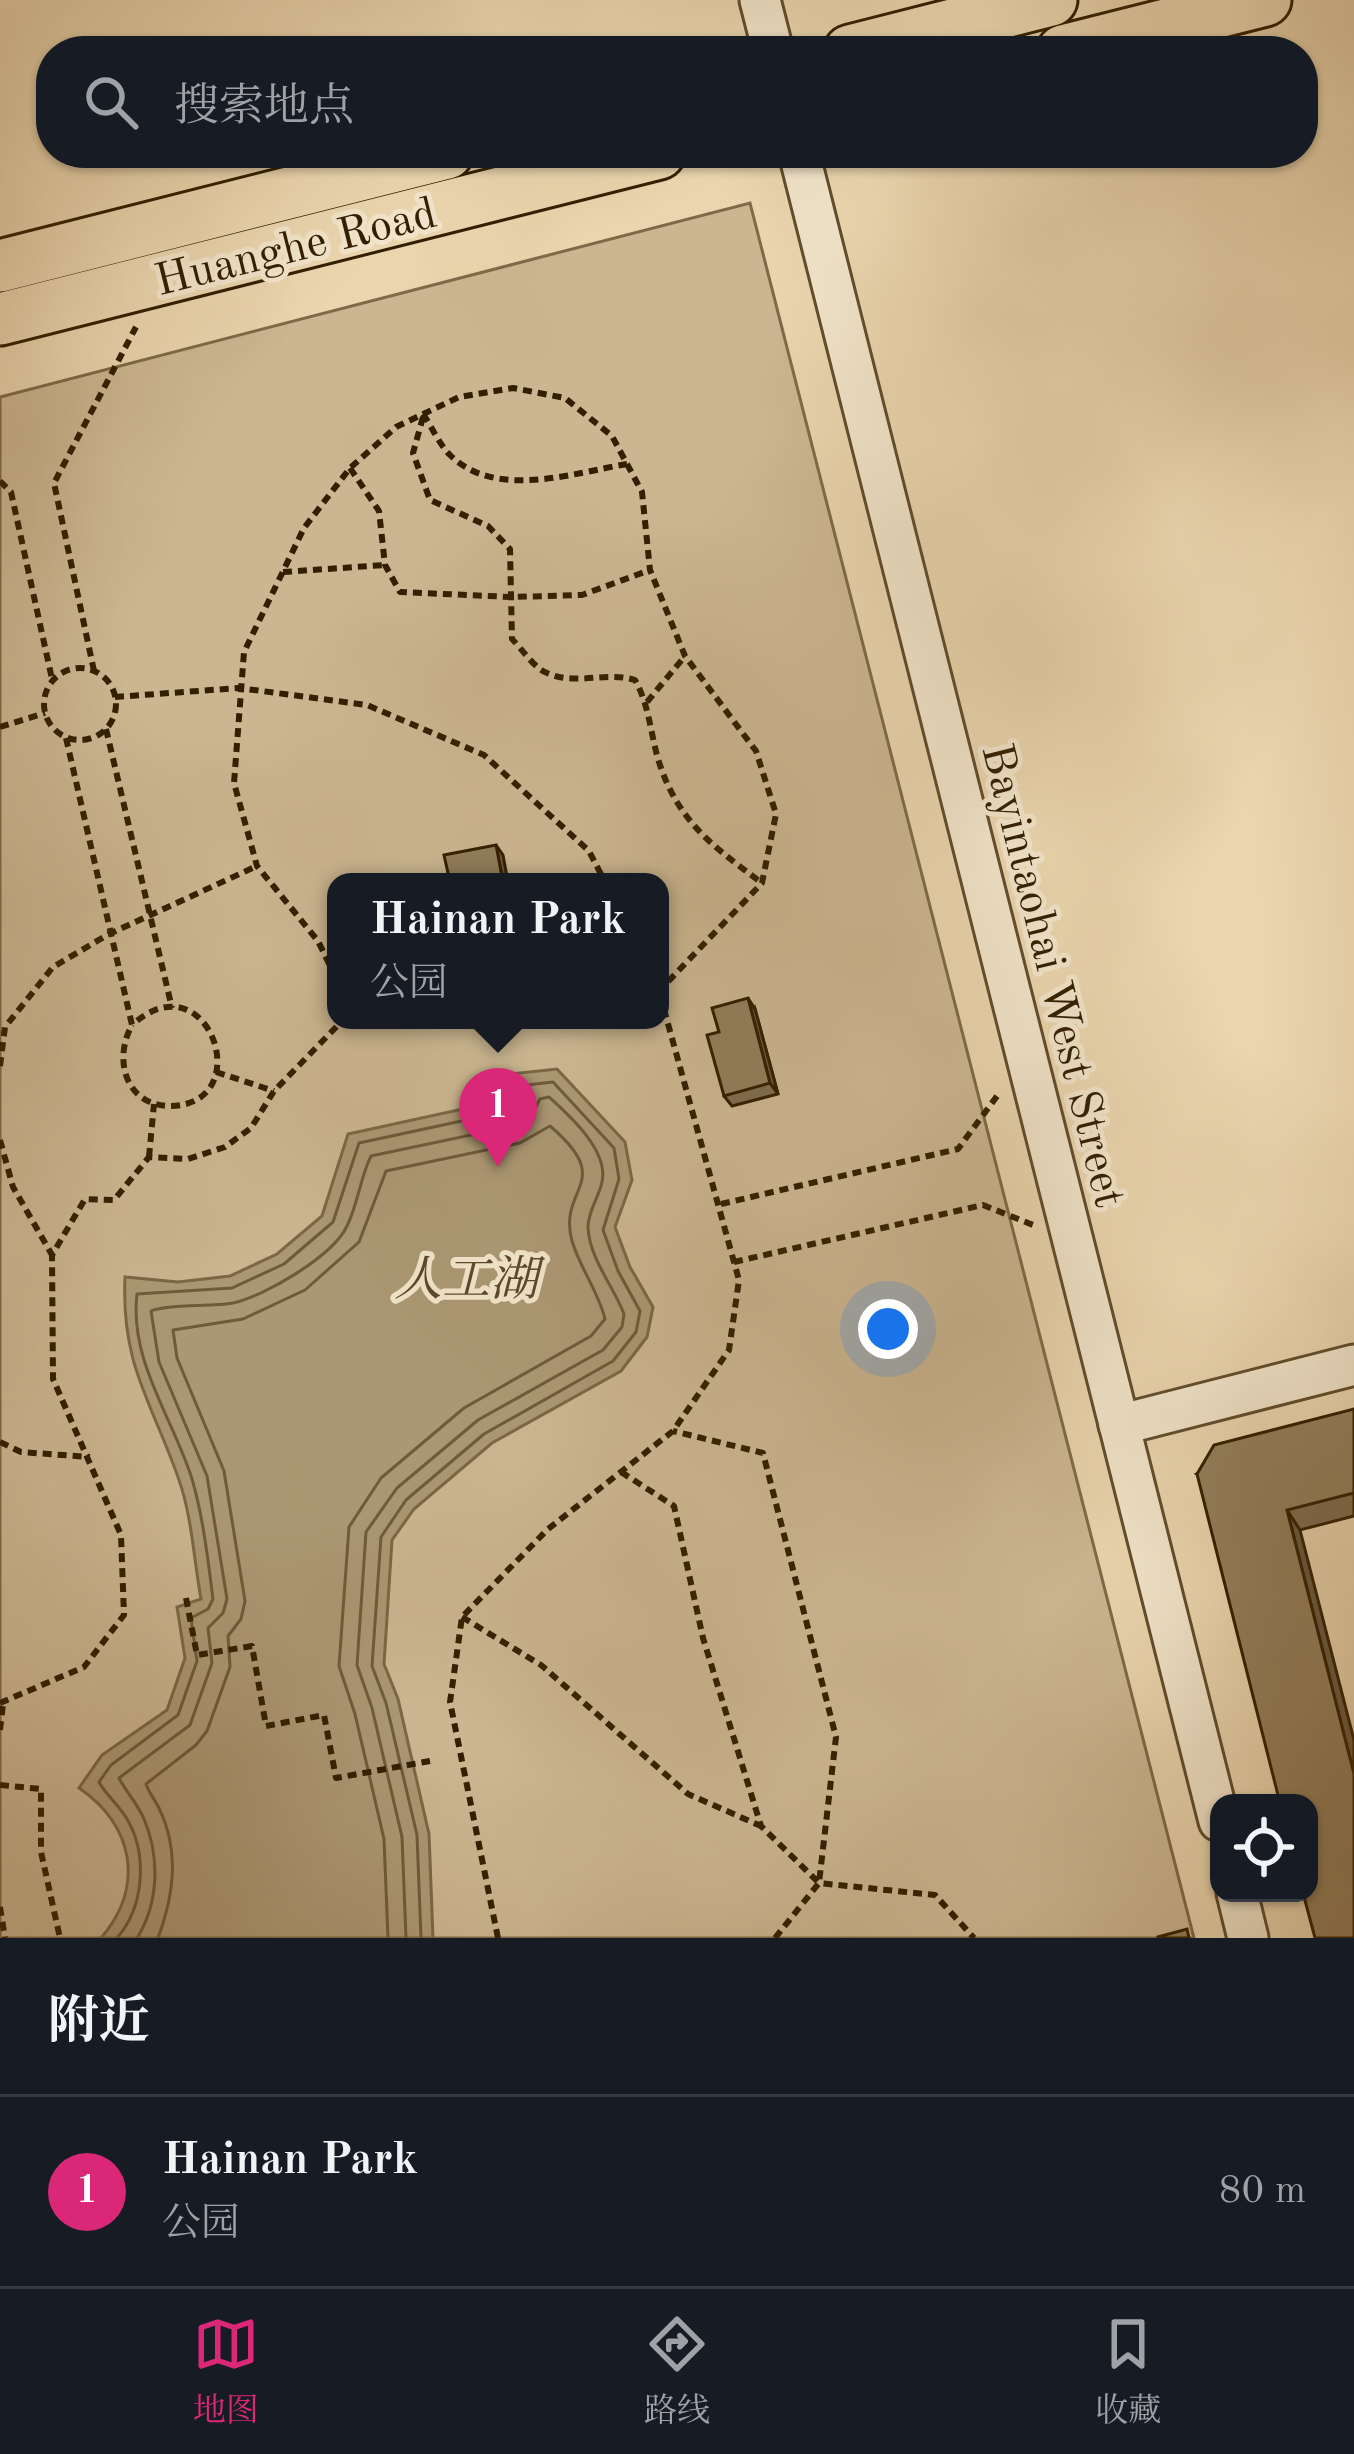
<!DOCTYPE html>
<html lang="zh">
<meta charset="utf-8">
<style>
body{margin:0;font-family:"Old Standard TT","Noto Serif SC",serif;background:#20242c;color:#f1f3f6}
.controls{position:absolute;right:36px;bottom:36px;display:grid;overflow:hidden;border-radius:24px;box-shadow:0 3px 9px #0004}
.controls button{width:108px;height:108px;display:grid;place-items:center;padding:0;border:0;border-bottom:3px solid #363941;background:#171b24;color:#f1f3f6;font:60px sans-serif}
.you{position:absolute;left:888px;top:1329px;width:42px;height:42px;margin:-30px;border:9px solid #fff;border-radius:50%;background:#1a73e8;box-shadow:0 0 0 18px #1a73e833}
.badge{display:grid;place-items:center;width:78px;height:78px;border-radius:50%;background:#db2777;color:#fff;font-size:39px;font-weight:700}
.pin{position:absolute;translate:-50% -99px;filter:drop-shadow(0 3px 6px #0008)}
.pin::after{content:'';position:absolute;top:63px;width:42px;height:36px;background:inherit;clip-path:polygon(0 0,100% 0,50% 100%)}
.popup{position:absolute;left:327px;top:873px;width:342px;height:156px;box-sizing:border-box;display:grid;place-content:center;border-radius:24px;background:#171b24;filter:drop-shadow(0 3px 9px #0005);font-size:39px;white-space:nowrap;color:#9ea1a6}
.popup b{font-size:45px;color:#f1f3f6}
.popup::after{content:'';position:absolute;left:50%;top:100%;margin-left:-24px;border:24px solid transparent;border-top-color:#171b24}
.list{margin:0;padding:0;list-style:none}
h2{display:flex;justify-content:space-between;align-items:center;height:156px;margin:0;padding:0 48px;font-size:51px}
h2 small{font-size:39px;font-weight:400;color:#9ea1a6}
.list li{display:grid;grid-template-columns:78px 1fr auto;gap:36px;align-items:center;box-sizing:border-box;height:192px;padding:0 48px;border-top:3px solid #363941}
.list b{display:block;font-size:45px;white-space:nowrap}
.list p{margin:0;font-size:39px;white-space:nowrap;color:#9ea1a6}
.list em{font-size:39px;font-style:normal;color:#9ea1a6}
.icon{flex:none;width:66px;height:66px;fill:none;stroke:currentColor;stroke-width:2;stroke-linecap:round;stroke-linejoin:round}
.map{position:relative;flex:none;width:1354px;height:1938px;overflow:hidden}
.search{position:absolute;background:#171b24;box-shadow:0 3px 9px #0004;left:36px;right:36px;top:36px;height:132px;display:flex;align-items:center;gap:30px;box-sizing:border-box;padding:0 42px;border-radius:48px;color:#9ea1a6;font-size:45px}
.sheet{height:348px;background:#171b24}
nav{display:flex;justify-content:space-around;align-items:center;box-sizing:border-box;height:168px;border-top:3px solid #363941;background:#171b24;font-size:33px;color:#9ea1a6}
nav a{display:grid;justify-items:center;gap:6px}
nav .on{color:#db2777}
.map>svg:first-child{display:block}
.green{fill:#cbb691;stroke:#7e6a49;stroke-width:3;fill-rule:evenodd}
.water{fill:#ab9773;stroke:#7b6745;stroke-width:3}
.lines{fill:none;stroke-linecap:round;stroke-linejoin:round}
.shore{stroke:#6e5b3a;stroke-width:3}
.minor-casing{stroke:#604c2c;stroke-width:45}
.major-casing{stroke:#321f01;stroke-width:57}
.path{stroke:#321f01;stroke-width:6;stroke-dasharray:9 6;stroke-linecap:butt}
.minor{stroke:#f1e4ca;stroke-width:39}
.major{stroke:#ead5ae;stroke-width:51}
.wall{fill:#7e6c4e;stroke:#321f01;stroke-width:3}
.shaded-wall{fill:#665840;stroke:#321f01;stroke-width:3}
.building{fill:#927e5b;stroke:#321f01;stroke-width:3}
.labels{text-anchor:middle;stroke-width:10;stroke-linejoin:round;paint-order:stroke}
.street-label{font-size:45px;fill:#321f01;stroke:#f1e4ca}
.water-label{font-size:48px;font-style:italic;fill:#5c4929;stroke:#f1e4ca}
</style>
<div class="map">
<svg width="1354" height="1938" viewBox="0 0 1354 1938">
<rect width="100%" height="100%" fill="#ead5ae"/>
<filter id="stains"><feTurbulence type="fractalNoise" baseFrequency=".00167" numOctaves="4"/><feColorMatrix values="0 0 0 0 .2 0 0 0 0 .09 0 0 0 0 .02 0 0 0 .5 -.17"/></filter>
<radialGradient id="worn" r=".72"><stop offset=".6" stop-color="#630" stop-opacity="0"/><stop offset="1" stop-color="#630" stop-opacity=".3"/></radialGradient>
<!-- green -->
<path class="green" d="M750 203 1194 1938H0V397ZM336 882H660V1020H336Z"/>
<!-- water -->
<path class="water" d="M557 1069 625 1142 632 1180 615 1227 630 1267 653 1307 647 1337 621 1371 492 1443 414 1509 392 1540 384 1664 398 1699 429 1834 433 1938H101C145 1887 134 1825 79 1788L102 1755 167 1710 185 1658 177 1607 201 1599C194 1561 192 1517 179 1480 152 1402 121 1366 125 1277L178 1282 230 1276 277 1254 322 1216 348 1134 509 1099 513 1095 510 1074Z"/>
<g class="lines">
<!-- shore -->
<g class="shore">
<path d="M117 1938C144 1907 148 1855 127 1819 119 1805 105 1794 99 1782L111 1765 178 1715 197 1661 191 1618 208 1609 213 1599C208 1560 203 1516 192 1479 173 1418 129 1361 137 1294L232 1288 284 1264 333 1222 359 1143 513 1110 523 1101 527 1085 553 1082 614 1148 619 1179 603 1230 618 1271 640 1311 636 1332 613 1361 484 1434 406 1500 381 1537 372 1666 386 1703 417 1835 421 1938"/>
<path d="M137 1938C159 1903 160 1857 144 1819 138 1804 126 1792 119 1778L190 1725 212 1663 208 1628 223 1613 227 1599 207 1476 159 1362 151 1311C167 1304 211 1307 233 1303 265 1296 333 1256 347 1226 358 1204 360 1178 371 1156L518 1125 531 1116 540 1099 549 1097C570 1116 609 1151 602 1182 599 1197 588 1211 588 1227 589 1258 614 1287 624 1314L622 1327 603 1350 478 1420 397 1488 366 1532 357 1665 372 1708 402 1837 406 1938"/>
<path d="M158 1938C174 1895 180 1851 159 1808 155 1800 149 1793 146 1784L196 1745 207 1731 230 1667 228 1636 241 1619 245 1601 224 1471 177 1358 173 1330 243 1319 305 1290 359 1242 386 1171 520 1143 550 1126C617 1183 557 1187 572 1241 580 1268 599 1293 605 1319L591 1336 464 1408 381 1478 349 1527 339 1666 355 1714 384 1839 388 1938"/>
</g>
<defs>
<g id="minor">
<polyline points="760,0 773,51"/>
<polyline points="799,153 1219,1821"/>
<polyline points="1119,1425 1354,1365"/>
<polyline points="1237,1893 1248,1938"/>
</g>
<g id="major">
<polyline points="850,51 1051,0"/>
<polyline points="1063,51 1265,0"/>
<polyline points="0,266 447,153"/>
<polyline points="0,319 659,153"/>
</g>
</defs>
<!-- minor casing -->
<use href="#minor" class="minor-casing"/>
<!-- major casing -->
<use href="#major" class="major-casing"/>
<!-- path -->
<g class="path">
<path d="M423 414C432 427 439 444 450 455 495 500 573 473 627 464"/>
<path d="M423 417 413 453 430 500 488 526 510 549 512 639C522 649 534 668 547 673 576 686 605 671 635 680 650 707 650 733 659 762 678 822 715 848 762 883"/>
<polyline points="350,468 379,511 385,565 400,592 511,597 582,595 650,570"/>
<polyline points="0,481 11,492 52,679"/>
<polyline points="283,572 385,565"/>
<circle cx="80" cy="704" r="36"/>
<polyline points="94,671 54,483 136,327"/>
<polyline points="115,697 239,688 367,705 484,755 589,851 605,882"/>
<polyline points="647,702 685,656"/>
<polyline points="0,727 45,713"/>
<polyline points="106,729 172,1008"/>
<path d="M66 738 132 1025C113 1059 125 1106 171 1106 259 1104 208 956 132 1025"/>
<polyline points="336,978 318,941 257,866 234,783 244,652 304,528 350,468 396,427 459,397 513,388 565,398 612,436 642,492 650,570 685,656 756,751 776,814 762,883 660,990"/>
<polyline points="0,1066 5,1027 53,967 109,934 257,866"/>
<polyline points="216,1072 274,1091"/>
<polyline points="0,1140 13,1187 52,1255"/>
<polyline points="149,1157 154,1104"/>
<polyline points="721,1204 958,1149 1000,1092"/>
<polyline points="734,1262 983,1205 1033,1225"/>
<polyline points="0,1442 21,1452 90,1457"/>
<polyline points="621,1472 674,1506 703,1638 761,1826 819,1883 836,1737 763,1453 673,1431"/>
<polyline points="186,1598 197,1655 252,1646 266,1726 324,1715 336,1778 430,1761"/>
<polyline points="462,1617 541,1665 688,1794 761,1826"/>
<polyline points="0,1703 84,1667 124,1615 121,1535 53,1379 52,1255 85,1199 114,1200 149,1157 188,1159 225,1147 251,1128 274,1091 343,1020"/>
<polyline points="0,1730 3,1704"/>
<polyline points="0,1785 41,1789 41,1852 60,1938"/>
<polyline points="0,1907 5,1938"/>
<polyline points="498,1938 450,1702 462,1617 548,1529 673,1431 729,1350 739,1280 660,995"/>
<polyline points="775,1938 819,1883 935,1895 974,1938"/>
</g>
<!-- minor -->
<use href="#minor" class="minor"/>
<!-- major -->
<use href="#major" class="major"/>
</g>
<!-- wall -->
<g class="wall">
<polygon points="755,1009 778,1094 732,1106 724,1096"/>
<polygon points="1354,1409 1354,1516 1300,1530 1197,1474"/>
</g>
<!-- shaded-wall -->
<g class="shaded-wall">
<polygon points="496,845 503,855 508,882 503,882"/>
<polygon points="748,998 755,1009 778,1094 770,1083"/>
<polygon points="1287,1510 1300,1530 1354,1740 1354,1774"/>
</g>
<!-- building -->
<g class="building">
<polygon points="496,845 503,882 450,882 444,855"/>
<polygon points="748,998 770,1083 724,1096 707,1035 719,1032 712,1008"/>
<polygon points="1354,1409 1354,1493 1287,1510 1354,1774 1354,1938 1315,1938 1303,1893 1309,1893 1309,1803 1280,1803 1197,1474 1214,1445"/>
<polygon points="1187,1929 1189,1938 1158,1938 1158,1937"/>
</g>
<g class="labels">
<!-- street labels -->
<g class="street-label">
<text transform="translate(295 245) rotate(-14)" y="16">Huanghe Road</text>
<text transform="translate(1055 975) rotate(76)" y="16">Bayintaohai West Street</text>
</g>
<!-- water labels -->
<g class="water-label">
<text x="466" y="1295">人工湖</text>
</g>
</g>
<rect width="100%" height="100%" filter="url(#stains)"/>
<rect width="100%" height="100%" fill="url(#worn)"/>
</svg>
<div class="controls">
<button><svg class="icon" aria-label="locate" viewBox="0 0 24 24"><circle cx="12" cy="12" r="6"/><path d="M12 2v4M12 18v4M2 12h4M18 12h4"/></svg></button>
</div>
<div class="you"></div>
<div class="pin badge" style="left:498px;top:1167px">1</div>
<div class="popup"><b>Hainan Park</b>公园</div>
<div class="search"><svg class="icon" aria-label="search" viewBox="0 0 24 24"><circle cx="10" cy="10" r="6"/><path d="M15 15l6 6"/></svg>搜索地点</div>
</div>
<section class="sheet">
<h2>附近<small></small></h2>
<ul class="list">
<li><span class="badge">1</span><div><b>Hainan Park</b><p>公园</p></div><em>80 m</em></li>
</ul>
</section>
<nav>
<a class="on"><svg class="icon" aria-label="map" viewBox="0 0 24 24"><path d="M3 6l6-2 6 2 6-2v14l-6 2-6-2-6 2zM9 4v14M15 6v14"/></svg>地图</a>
<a><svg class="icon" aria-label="directions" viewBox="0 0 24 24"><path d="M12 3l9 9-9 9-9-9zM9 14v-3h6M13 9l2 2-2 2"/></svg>路线</a>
<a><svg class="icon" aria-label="saved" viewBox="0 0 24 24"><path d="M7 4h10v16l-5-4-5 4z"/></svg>收藏</a>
</nav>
